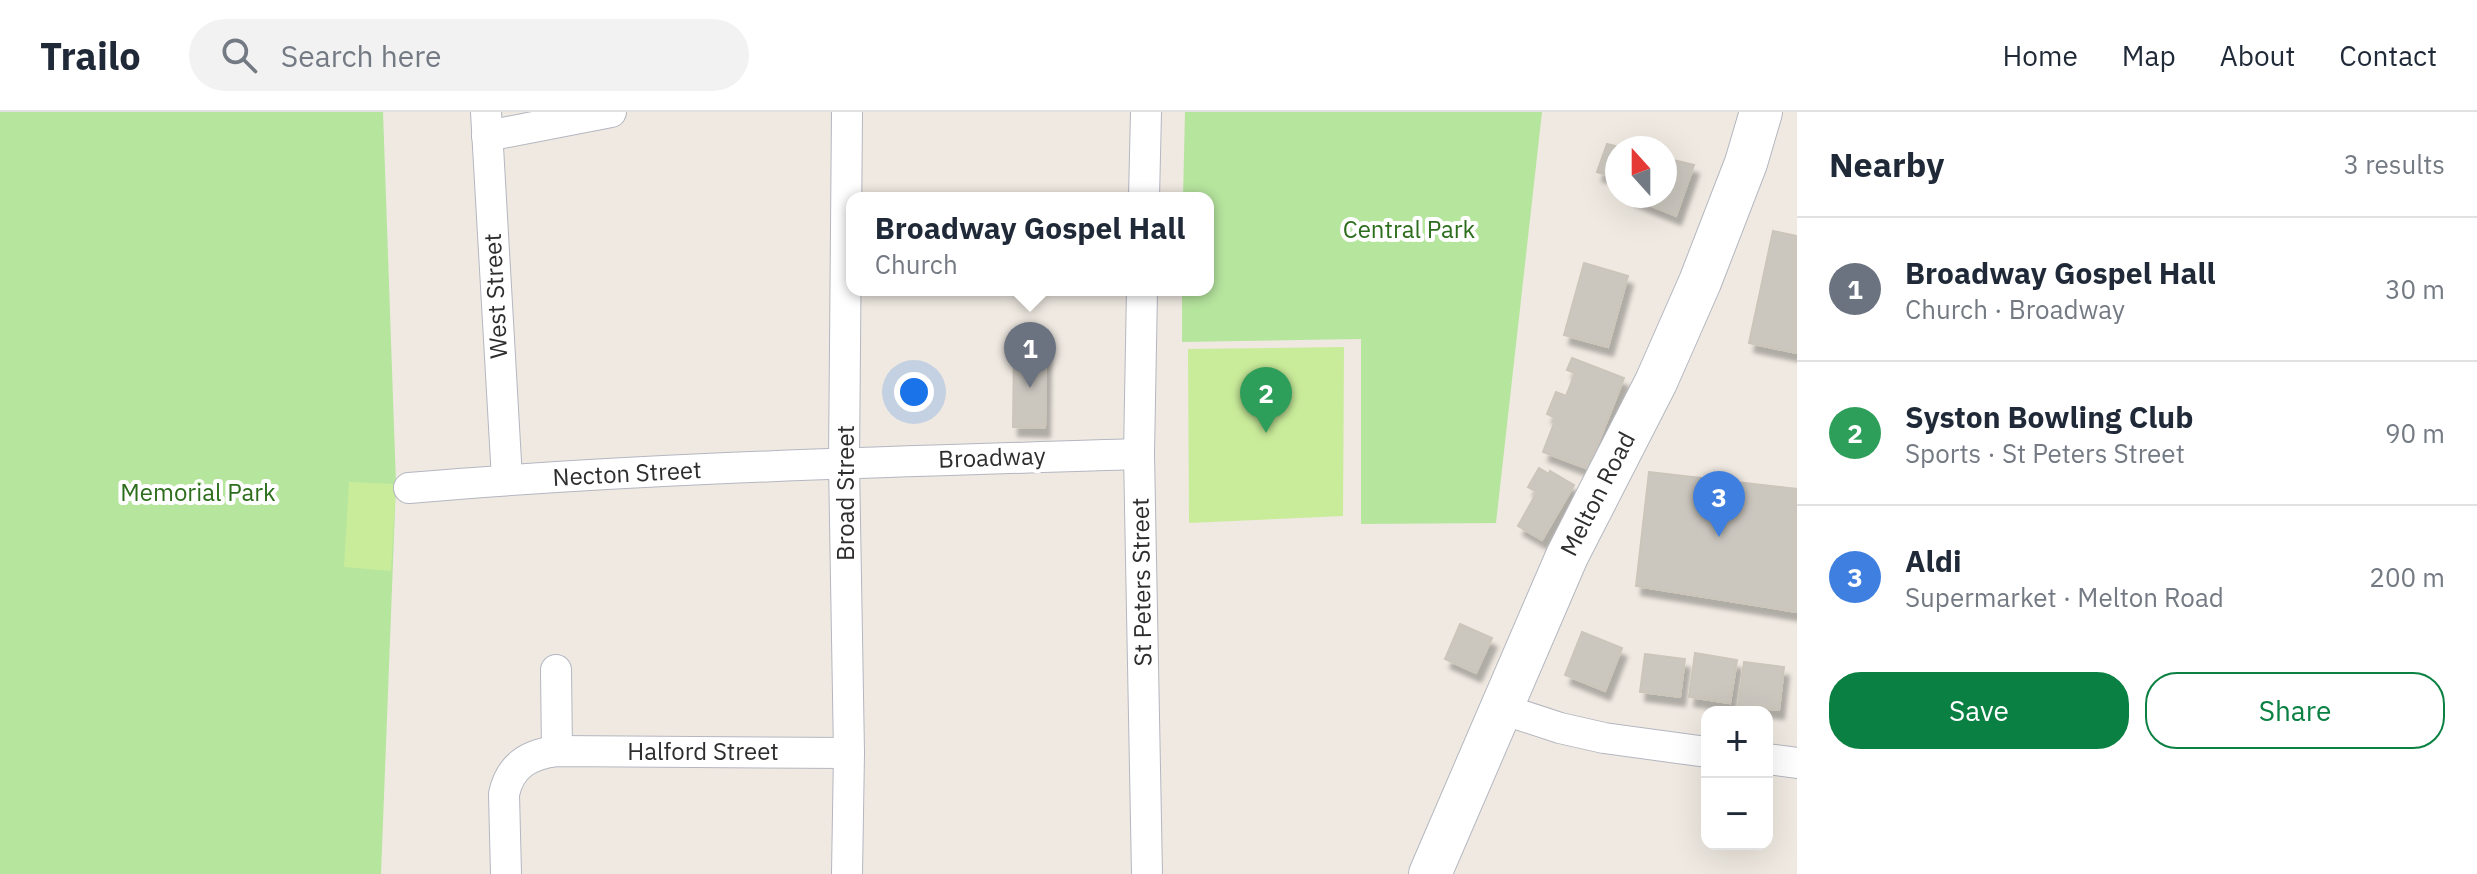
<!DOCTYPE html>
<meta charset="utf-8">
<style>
body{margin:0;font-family:"IBM Plex Sans",sans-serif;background:#f2f2f3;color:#1f2937}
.controls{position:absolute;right:24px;bottom:24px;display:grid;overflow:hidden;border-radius:16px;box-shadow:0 8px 32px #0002}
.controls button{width:72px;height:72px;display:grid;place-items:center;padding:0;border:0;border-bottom:2px solid #e0e1e3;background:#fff;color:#1f2937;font:40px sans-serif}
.compass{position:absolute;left:1605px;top:24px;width:72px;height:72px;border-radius:50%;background:#fff;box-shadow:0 8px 32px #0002;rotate:339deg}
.you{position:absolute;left:914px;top:280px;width:28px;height:28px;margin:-20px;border:6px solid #fff;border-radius:50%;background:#1a73e8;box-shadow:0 0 0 12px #1a73e833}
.badge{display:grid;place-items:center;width:52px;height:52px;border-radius:50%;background:#0b8043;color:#fff;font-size:26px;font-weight:700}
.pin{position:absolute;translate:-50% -66px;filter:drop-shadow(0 2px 4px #0008)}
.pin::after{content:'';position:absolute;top:42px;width:28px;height:24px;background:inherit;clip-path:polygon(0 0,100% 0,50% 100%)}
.popup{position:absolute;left:846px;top:80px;width:368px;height:104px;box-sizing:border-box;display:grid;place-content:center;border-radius:16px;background:#fff;filter:drop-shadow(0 2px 6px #0005);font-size:26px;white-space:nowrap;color:#747a83}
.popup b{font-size:30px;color:#1f2937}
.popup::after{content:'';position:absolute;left:50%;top:100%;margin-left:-16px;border:16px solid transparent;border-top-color:#fff}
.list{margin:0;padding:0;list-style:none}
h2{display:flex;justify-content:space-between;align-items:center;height:104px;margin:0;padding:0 32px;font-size:34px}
h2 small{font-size:26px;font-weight:400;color:#747a83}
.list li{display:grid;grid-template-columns:52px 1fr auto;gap:24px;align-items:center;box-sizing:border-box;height:144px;padding:0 32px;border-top:2px solid #e0e1e3}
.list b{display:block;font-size:30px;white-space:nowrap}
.list p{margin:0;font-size:26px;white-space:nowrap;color:#747a83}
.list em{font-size:26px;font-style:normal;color:#747a83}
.actions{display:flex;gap:16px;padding:24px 32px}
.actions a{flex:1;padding:18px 0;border:2px solid #0b8043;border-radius:32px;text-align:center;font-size:28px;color:#0b8043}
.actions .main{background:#0b8043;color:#fff}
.icon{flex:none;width:44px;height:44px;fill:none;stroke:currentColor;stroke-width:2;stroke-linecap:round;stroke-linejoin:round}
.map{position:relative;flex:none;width:1797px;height:762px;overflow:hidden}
header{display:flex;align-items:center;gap:48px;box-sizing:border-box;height:112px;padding:0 40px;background:#fff;border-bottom:2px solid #e0e1e3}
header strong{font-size:38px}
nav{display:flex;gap:44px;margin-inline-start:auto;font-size:28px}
.search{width:560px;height:72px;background:#f2f2f3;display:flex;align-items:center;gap:20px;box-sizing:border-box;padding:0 28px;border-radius:44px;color:#747a83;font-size:30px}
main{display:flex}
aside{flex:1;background:#fff}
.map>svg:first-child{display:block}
.green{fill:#b6e59e}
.pitch{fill:#c9ec9a}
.building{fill:#cbc7bf;stroke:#cbc5ba;stroke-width:2;filter:url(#shadow)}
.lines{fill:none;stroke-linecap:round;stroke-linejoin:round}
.street-casing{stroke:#b4b7c1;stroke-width:32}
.secondary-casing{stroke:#b4b7c1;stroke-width:44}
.street{stroke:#fff;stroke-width:30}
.secondary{stroke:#fff;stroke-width:42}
.labels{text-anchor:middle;stroke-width:8;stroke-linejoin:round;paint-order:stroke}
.park-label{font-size:24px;fill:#2c6e1b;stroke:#fff}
.street-label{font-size:24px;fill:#2e2e2e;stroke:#fff}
</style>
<header>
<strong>Trailo</strong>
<div class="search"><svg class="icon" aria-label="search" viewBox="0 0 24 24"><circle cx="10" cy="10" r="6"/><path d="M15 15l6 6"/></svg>Search here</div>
<nav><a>Home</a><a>Map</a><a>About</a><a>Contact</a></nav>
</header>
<main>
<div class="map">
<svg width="1797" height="762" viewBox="0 0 1797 762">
<defs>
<filter id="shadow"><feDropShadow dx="5" dy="9" stdDeviation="2" flood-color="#0004"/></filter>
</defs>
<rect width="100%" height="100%" fill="#efe9e1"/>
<!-- green -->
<g class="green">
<polygon points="0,0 383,0 396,372 381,762 0,762"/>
<polygon points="1185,0 1542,0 1496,411 1361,412 1361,227 1182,230 1182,178 1208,178 1208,86 1183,86"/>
</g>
<!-- pitch -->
<g class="pitch">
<polygon points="1344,235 1343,404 1189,411 1188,237"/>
<polygon points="349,370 396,372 391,459 344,455"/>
</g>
<!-- building -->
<g class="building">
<polygon points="1607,32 1623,36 1617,36 1617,66 1597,60"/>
<polygon points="1665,46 1694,53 1676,104 1628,84 1665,84"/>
<polygon points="1773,119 1797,124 1797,241 1749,231"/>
<polygon points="1584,151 1628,164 1608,235 1564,223"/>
<polygon points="1014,234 1046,236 1045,316 1013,315"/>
<polygon points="1572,246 1624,266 1588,357 1543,340 1556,306 1547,302 1556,280 1566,284 1575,261 1567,258"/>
<polygon points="1539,356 1549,362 1550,359 1574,373 1542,428 1518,414 1537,380 1528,375"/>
<polygon points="1649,360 1797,377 1797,500 1636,474"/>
<polygon points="1460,512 1492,526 1476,561 1445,547"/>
<polygon points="1582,520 1622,536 1605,579 1565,563"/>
<polygon points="1695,541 1737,548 1730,591 1689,585"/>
<polygon points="1645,542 1685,547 1680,585 1640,580"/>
<polygon points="1744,550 1784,555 1779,598 1738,594"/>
</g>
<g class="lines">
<defs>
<g id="street">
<polyline points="486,0 507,367"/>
<polyline points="847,0 844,351 849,641 847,762"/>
<polyline points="487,24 611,0"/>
<polyline points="1144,86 1146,0"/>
<polyline points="1142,178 1139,342 1147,762"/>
<path d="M409 376C652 355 896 350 1139 342"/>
<polyline points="556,558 557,639"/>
<polyline points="1502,597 1560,616 1604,626 1707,640"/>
<polyline points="1767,647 1797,651"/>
<path d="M506 762 504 682C510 654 529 642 557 639L849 641"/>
</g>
<polyline id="secondary" points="1430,762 1567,444 1656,270 1700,170 1746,51 1761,0"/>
</defs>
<!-- street casing -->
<use href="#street" class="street-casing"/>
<!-- secondary casing -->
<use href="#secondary" class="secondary-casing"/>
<!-- street -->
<use href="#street" class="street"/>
<!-- secondary -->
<use href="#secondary" class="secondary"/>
</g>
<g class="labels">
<!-- park labels -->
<g class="park-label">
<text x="1409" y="126">Central Park</text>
<text x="198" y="389">Memorial Park</text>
</g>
<!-- street labels -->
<g class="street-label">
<text transform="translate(496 184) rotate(-93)" y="8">West Street</text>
<text transform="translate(992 346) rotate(-2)" y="8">Broadway</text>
<text transform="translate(627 362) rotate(-3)" y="8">Necton Street</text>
<text transform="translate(846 381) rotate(-90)" y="8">Broad Street</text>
<text transform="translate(1598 382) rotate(-63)" y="8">Melton Road</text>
<text transform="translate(1142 470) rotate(-91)" y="8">St Peters Street</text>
<text x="703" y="648">Halford Street</text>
</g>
</g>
</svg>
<div class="controls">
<button>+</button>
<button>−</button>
</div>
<svg class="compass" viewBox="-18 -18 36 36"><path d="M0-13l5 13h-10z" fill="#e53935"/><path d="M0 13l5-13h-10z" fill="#747a83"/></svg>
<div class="you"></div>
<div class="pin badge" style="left:1030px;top:276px;background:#6b7280">1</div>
<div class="popup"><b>Broadway Gospel Hall</b>Church</div>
<div class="pin badge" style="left:1266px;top:321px;background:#2e9e5b">2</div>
<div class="pin badge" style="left:1719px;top:425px;background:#3f7fe0">3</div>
</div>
<aside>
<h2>Nearby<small>3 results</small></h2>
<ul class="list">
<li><span class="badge" style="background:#6b7280">1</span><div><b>Broadway Gospel Hall</b><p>Church · Broadway</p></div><em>30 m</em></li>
<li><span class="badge" style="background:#2e9e5b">2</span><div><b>Syston Bowling Club</b><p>Sports · St Peters Street</p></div><em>90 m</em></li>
<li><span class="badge" style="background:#3f7fe0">3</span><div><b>Aldi</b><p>Supermarket · Melton Road</p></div><em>200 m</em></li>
</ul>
<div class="actions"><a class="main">Save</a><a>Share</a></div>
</aside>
</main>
